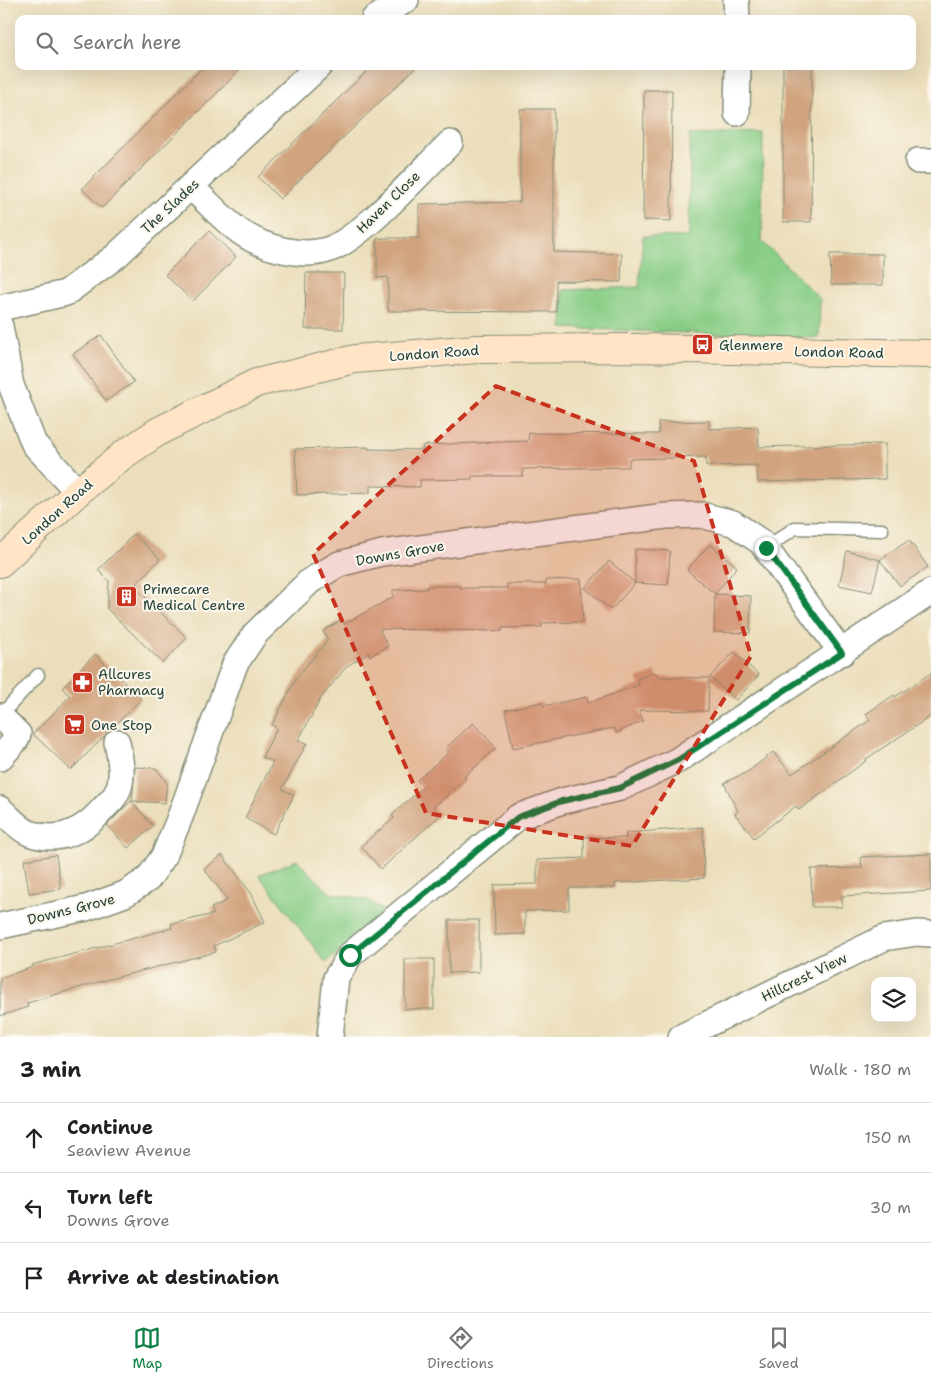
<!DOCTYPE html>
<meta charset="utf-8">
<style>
body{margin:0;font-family:"Shantell Sans",sans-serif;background:#f2f2f2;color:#202124}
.controls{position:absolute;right:15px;bottom:15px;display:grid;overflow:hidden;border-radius:10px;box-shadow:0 5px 20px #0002}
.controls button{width:45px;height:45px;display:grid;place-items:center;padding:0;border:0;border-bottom:1px solid #e0e0e0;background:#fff;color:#202124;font:25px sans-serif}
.stop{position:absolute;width:15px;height:15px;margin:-11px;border:4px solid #0b8043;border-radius:50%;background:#fff}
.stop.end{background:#0b8043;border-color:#fff;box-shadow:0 1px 5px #0008}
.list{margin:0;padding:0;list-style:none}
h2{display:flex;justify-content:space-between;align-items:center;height:65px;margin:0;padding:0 20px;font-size:21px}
h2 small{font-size:16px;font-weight:400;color:#757577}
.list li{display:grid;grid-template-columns:32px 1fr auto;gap:15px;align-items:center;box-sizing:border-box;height:70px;padding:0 20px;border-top:1px solid #e0e0e0}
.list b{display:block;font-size:19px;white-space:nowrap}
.list p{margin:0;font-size:16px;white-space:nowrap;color:#757577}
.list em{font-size:16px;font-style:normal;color:#757577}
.icon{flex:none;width:28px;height:28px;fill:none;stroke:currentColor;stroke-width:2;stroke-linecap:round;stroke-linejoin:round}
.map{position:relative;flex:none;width:931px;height:1037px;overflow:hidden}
.search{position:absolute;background:#fff;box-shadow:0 5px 20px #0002;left:15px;right:15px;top:15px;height:55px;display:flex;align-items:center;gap:12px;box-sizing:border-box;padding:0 18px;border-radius:10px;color:#757577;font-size:19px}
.sheet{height:275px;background:#fff}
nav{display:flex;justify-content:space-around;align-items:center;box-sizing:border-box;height:70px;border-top:1px solid #e0e0e0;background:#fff;font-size:14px;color:#757577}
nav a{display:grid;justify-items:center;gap:2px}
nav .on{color:#0b8043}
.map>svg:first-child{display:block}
.green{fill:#88cd86;stroke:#54855d}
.building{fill:#d1a47f}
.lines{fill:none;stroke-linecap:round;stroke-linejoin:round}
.service-casing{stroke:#858e78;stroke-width:15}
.minor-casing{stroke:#858e78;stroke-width:28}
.secondary-casing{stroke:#858e78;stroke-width:30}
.service{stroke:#fff;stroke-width:12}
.minor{stroke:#fff;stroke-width:25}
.secondary{stroke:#ffe4c6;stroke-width:28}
.route{stroke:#0b8043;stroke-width:6}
.marked{fill:#c8321e;fill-opacity:0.2;stroke:#c8321e;stroke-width:4;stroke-dasharray:10 6;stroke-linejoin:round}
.labels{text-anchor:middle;stroke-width:4;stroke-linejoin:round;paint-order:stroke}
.street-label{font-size:14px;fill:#1f3d34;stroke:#fbf7ec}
.poi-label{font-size:14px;fill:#1f3d34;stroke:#fbf7ec;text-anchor:start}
</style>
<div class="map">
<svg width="931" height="1037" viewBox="0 0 931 1037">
<rect width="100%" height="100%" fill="#fbf7ec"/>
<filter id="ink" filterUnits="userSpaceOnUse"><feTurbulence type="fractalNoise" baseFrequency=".02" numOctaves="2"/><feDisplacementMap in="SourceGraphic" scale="10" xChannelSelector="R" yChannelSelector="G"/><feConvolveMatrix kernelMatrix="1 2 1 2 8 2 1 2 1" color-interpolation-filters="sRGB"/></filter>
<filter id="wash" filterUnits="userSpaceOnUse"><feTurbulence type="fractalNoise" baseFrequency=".0096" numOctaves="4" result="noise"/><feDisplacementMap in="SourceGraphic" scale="20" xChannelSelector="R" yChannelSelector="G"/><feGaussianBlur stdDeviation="1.12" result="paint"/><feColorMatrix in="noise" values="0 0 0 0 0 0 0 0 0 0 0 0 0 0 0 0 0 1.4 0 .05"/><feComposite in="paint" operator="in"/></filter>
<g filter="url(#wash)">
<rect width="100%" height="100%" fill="#ebdebb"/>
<!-- green -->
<g class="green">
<polygon points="763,133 762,241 820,299 819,338 562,328 563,290 639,287 643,236 689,237 690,135"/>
<polygon points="297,860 330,893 369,900 384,912 326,963 259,875"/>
</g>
<g id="blocks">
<!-- building -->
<g class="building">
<polygon points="204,66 244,66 102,208 82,189"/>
<polygon points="372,66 417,66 280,199 258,177"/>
<polygon points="783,66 812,66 811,222 783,222"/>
<polygon points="644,90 672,90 671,221 643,220"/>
<polygon points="520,109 554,109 554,252 622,254 621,282 556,281 556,312 388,311 388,277 377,278 377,238 419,238 419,204 520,202"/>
<polygon points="209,231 236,257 193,301 165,275"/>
<polygon points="830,254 883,254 883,285 831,285"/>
<polygon points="306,273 344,273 343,329 305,329"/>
<polygon points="101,335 134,382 106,401 73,354"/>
<polygon points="709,421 709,429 758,427 759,447 885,444 885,479 758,482 757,465 706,466 706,457 629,459 629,467 523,469 523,476 472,476 472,479 420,480 420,487 370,486 370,493 297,495 295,449 368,447 368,449 423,450 423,445 528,441 529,433 659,434 658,422"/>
<polygon points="134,534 160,559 134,586 187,638 163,663 107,609 109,581 98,570"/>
<polygon points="909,540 928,567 900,586 880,560"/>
<polygon points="710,544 737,567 715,594 687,570"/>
<polygon points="635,549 670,551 668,585 635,583"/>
<polygon points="847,551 880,560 872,592 839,585"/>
<polygon points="609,561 635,583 611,610 585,588"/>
<polygon points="581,579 583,622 542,623 542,627 502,628 502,631 379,629 388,646 370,656 369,653 347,666 321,698 298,741 307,743 282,789 294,795 274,834 245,818 273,762 262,757 277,728 272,725 297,677 328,640 323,631 341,620 344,624 393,597 393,590 427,589 427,586 460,586 460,588 507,588 507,584 546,584 546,580"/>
<polygon points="715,594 751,596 750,633 714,632"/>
<polygon points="734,652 759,675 736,700 710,677"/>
<polygon points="95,654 141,699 71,770 33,734 70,696 62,688"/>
<polygon points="655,672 658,677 709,678 708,711 639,710 643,721 616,733 614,728 513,748 505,710 542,702 543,706 587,697 588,703 639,685 637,679"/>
<polygon points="931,673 931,716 866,759 867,760 799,810 796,806 754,838 735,814 738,811 724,783 749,771 773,752 792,774 870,720 866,714 894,695 895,697"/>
<polygon points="473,723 496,748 464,777 466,779 433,807 440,815 381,869 361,846 394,818 392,815 423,787 417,780 449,752 446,748"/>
<polygon points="135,767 156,768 167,783 165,803 132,801"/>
<polygon points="131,801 153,826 128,848 107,825"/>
<polygon points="703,827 704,878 615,883 615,888 569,888 569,910 525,911 525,934 495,935 494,885 537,884 537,860 584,858 584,837 626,838 626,833"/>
<polygon points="931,854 931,891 842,896 842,907 812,907 811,869 862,868 861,857"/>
<polygon points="56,855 61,889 29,893 24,860"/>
<polygon points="222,855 251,893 265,922 214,946 216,952 102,981 27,1003 28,1007 0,1016 0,978 33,967 32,965 172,928 171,924 214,914 211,908 228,900 204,869"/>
<polygon points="449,920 479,920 479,972 449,973"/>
<rect x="405" y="959" width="29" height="50"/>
</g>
</g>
</g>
<g filter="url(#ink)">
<use href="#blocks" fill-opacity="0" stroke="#858e78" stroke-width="1"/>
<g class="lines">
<defs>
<g id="service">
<polyline points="766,548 795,528 882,530"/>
<polyline points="0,716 38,675"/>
</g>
<g id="minor">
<polyline points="736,0 737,19"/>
<polyline points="374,19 406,0"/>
<polyline points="737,113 738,66"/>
<polyline points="918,161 931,161"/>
<path d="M191 187C208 202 224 221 242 233 264 248 301 258 327 250 361 240 422 170 450 143"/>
<polyline points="0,308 66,293 116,256 319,66"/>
<polyline points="0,326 11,385 34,444 78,492"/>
<polyline points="0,716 18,734 16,740 0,758"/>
<path d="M0 809C8 816 19 829 29 833 59 844 84 831 103 809 107 804 113 800 116 794 125 779 120 758 117 742"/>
<polyline points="0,926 86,908 125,894 148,879 164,856 180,817 235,664 255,634 310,581 339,564 382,553 666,516 701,515 733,523 761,542 842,653"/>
<polyline points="330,1037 336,978 350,955 518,817 562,801 620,788 678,760 931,592"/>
<polyline points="681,1037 884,938 917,933 931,934"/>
</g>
<polyline id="secondary" points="0,563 78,492 123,455 159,431 256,383 355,359 477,349 635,348 931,354"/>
</defs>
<!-- service casing -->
<use href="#service" class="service-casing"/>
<!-- minor casing -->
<use href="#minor" class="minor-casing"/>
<!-- secondary casing -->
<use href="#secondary" class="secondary-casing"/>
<!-- service -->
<use href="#service" class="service"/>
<!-- minor -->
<use href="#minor" class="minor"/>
<!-- secondary -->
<use href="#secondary" class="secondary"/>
</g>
</g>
<g class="lines" filter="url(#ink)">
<!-- route -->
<polyline class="route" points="350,955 518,817 562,801 620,788 678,760 842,653 766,548"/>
</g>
<!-- marked area -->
<path class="marked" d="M496 386 694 461 751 656 632 846 426 813 313 554Z"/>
<!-- icons -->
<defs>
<symbol id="bus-square" viewBox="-11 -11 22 22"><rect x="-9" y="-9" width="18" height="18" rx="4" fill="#c8321e" stroke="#fbf7ec"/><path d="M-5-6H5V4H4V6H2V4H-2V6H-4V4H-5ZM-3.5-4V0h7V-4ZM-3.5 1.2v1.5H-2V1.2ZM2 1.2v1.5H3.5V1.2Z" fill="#fff"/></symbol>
<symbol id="building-square" viewBox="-11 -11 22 22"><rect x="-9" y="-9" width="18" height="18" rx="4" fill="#c8321e" stroke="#fbf7ec"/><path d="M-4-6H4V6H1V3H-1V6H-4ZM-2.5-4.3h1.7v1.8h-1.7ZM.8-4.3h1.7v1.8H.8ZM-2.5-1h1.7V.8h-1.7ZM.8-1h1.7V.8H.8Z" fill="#fff"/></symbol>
<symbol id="pharmacy-square" viewBox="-11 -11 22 22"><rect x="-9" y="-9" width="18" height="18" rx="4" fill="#c8321e" stroke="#fbf7ec"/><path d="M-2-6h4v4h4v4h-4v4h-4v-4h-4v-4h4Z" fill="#fff"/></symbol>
<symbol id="supermarket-square" viewBox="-11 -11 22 22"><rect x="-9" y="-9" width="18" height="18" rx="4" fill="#c8321e" stroke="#fbf7ec"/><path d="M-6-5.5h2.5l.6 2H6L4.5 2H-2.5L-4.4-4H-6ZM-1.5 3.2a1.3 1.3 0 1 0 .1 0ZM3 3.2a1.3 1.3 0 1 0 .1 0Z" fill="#fff"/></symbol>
</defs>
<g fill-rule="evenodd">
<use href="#bus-square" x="690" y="332" width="25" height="25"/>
<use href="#building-square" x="114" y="584" width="25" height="25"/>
<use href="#pharmacy-square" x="70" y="670" width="25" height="25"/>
<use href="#supermarket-square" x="62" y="712" width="25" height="25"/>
</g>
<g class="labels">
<!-- street labels -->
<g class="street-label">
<text transform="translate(388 202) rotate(-44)" y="5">Haven Close</text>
<text transform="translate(170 206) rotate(-43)" y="5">The Slades</text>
<text transform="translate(839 352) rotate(1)" y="5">London Road</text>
<text transform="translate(434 353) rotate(-4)" y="5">London Road</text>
<text transform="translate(57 512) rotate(-42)" y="5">London Road</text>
<text transform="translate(400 553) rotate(-10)" y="5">Downs Grove</text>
<text transform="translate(71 909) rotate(-14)" y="5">Downs Grove</text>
<text transform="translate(804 977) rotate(-26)" y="5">Hillcrest View</text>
</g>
<!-- poi labels -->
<g class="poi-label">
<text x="719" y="350">Glenmere</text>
<text x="143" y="594">Primecare<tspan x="143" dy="16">Medical Centre</tspan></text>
<text x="98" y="679">Allcures<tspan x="98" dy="16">Pharmacy</tspan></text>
<text x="91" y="730">One Stop</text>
</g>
</g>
</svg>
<div class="controls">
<button><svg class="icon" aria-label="layers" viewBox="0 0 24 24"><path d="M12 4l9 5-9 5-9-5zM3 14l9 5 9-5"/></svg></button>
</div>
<div class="stop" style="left:350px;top:955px"></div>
<div class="stop end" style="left:766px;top:548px"></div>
<div class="search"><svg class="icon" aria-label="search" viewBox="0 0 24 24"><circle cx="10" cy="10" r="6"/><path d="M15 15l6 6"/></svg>Search here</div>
</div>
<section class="sheet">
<h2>3 min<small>Walk · 180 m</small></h2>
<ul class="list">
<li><svg class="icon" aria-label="ahead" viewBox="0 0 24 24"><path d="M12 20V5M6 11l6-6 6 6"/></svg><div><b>Continue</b><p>Seaview Avenue</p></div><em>150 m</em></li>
<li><svg class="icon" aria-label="left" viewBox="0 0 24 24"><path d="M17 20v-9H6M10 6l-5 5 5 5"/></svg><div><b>Turn left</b><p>Downs Grove</p></div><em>30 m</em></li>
<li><svg class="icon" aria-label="arrive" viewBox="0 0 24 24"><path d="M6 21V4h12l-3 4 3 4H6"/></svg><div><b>Arrive at destination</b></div></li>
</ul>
</section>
<nav>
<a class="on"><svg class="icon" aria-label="map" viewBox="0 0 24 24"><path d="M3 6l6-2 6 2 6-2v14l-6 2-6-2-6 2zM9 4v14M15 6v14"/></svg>Map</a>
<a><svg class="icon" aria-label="directions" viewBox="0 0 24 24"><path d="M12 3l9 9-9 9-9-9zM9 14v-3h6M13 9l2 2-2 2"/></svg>Directions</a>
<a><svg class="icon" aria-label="saved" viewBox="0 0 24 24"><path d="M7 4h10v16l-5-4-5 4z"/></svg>Saved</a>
</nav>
